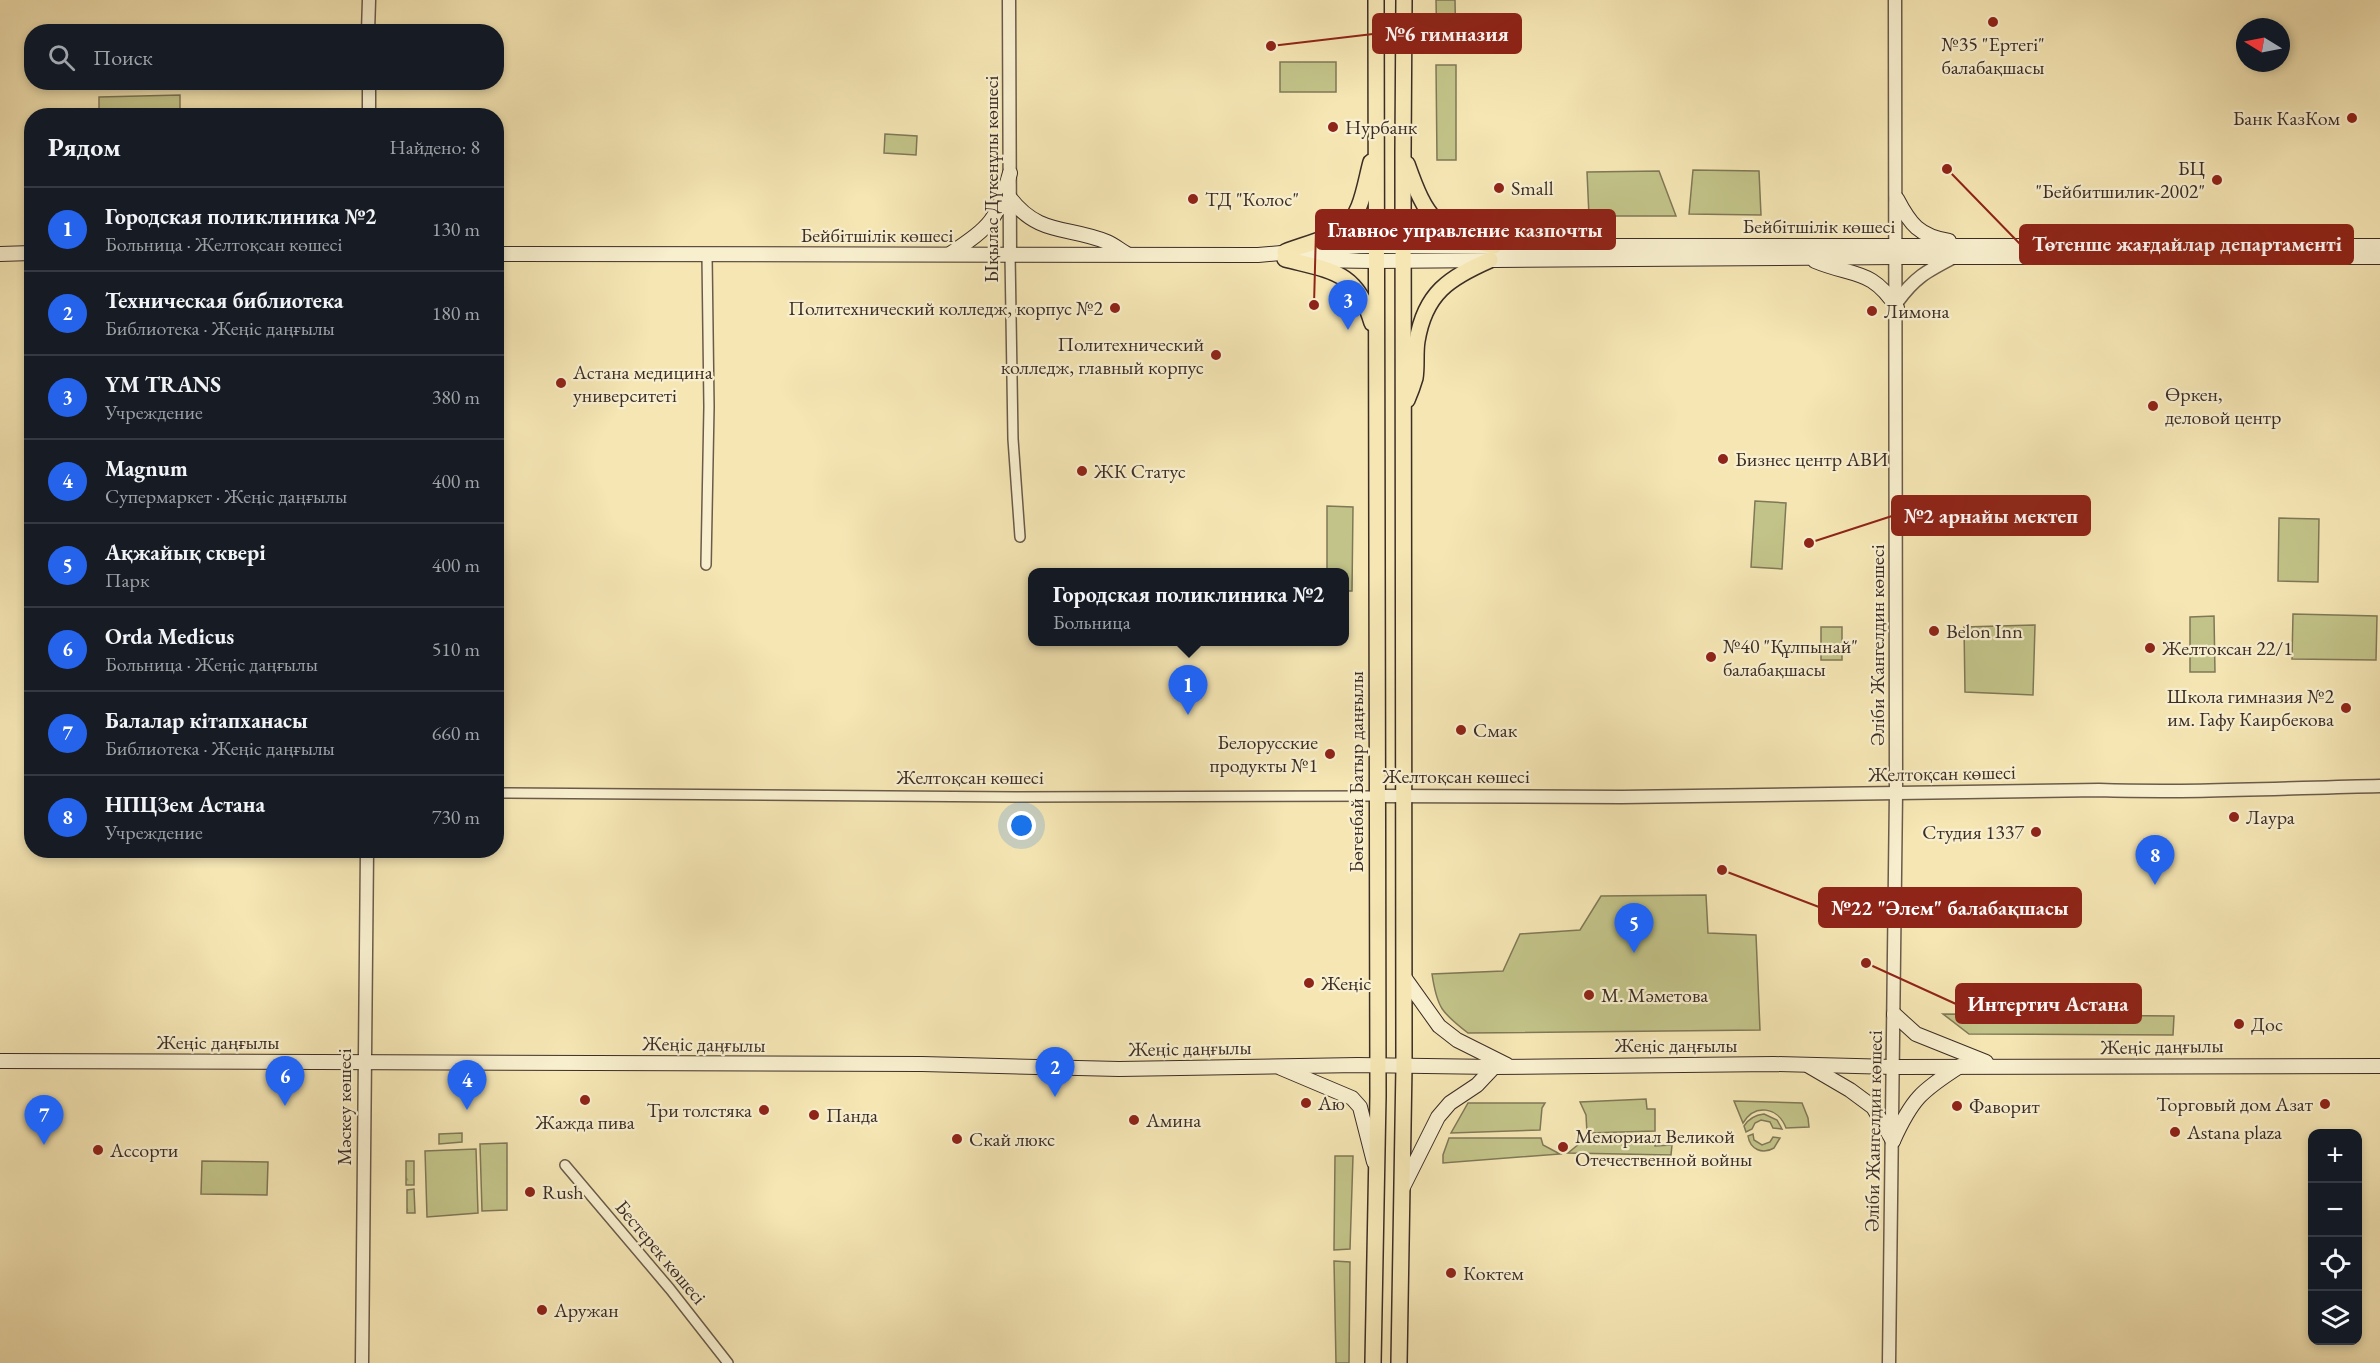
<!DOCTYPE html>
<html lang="ru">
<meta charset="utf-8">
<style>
body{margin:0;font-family:"EB Garamond",serif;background:#20242c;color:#f1f3f6}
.controls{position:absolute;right:18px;bottom:18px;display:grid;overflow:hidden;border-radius:12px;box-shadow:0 3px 9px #0003}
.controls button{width:54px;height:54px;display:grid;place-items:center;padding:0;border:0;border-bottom:2px solid #363941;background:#171b24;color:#f1f3f6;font:30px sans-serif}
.compass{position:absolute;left:2236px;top:18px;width:54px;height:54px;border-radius:50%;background:#171b24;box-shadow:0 3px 9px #0003;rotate:280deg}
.you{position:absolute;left:1022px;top:826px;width:21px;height:21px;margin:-15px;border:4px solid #fff;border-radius:50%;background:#1a73e8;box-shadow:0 0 0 9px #1a73e833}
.badge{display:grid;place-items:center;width:39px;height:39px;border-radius:50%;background:#2563eb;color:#fff;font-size:20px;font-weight:700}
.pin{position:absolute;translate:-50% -50px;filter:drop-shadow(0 2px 3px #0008)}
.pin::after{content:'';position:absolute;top:32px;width:21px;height:18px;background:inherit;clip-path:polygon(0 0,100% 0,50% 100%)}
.popup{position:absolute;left:1028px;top:568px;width:321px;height:78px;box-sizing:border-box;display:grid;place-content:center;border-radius:12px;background:#171b24;filter:drop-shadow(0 2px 4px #0005);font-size:20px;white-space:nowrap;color:#9ea1a6}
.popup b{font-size:22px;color:#f1f3f6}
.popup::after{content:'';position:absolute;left:50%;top:100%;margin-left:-12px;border:12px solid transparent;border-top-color:#171b24}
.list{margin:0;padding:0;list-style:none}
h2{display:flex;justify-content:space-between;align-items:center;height:78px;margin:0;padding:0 24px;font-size:26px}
h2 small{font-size:20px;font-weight:400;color:#9ea1a6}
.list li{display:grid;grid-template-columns:39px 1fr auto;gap:18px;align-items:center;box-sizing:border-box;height:84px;padding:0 24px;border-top:2px solid #363941}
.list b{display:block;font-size:22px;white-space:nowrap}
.list p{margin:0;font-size:20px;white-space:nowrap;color:#9ea1a6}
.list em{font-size:20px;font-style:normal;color:#9ea1a6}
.icon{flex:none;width:33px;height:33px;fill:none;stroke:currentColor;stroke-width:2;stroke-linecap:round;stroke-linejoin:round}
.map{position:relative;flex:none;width:2380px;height:1363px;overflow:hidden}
.search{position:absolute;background:#171b24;box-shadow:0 3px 9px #0003;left:24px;top:24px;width:480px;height:66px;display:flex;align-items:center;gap:15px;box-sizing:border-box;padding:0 21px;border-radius:24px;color:#9ea1a6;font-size:22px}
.panel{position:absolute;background:#171b24;box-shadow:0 3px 9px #0003;left:24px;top:108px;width:480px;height:750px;border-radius:24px}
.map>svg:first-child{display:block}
.green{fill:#c2c388;stroke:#7f7857;stroke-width:1.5}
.forest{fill:url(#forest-firs);stroke:#7f7857;stroke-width:1.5}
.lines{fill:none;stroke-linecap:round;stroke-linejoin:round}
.minor-casing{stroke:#6a5b4a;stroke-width:12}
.tertiary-casing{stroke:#6a5b4a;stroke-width:15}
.secondary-casing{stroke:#3c2d26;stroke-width:16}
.primary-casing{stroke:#3c2d26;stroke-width:18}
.minor{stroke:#f8efce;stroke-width:9}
.tertiary{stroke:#f8efce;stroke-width:12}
.secondary{stroke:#f8efce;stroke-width:14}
.primary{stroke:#f5e6b4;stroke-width:15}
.poi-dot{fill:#8f2418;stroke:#f8efce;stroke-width:2}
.labels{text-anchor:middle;stroke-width:4.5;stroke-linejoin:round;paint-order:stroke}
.poi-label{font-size:20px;fill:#3c2d26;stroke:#f8efce;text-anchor:start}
.street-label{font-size:20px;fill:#3c2d26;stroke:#f8efce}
.leader{fill:none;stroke:#8f2418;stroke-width:2}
.callout-dot{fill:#8f2418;stroke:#f8efce;stroke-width:2}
.callout{fill:#8f2418;stroke:#8f2418;stroke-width:2}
.callout-label{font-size:21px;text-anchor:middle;font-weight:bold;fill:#fff}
</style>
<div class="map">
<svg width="2380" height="1363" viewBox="0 0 2380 1363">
<defs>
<pattern id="forest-firs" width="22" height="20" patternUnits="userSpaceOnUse" patternTransform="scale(1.5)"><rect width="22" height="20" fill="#c2c388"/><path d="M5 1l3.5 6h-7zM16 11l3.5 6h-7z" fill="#9f9f6f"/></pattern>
</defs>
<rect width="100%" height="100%" fill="#f5e6b4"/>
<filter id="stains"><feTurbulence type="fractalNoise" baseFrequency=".00333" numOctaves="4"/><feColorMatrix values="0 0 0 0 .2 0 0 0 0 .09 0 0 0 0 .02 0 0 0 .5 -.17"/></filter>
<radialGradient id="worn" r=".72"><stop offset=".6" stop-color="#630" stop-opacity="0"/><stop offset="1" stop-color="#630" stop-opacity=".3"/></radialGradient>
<!-- green -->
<g class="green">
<polygon points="1436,0 1455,0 1456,52 1437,52"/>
<rect x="1280" y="62" width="56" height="30"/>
<polygon points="1436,65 1456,65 1456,160 1437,160"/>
<polygon points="180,95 180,115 99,115 99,97"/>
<polygon points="885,134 917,136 916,155 884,153"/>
<polygon points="1693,170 1759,171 1761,215 1689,214"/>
<polygon points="1659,171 1676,216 1589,216 1587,172"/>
<polygon points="1755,501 1786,503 1782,569 1751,567"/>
<polygon points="1327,506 1353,507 1352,591 1344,591 1344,572 1327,572"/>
<polygon points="2279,518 2319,519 2318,582 2278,581"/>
<polygon points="2293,614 2377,616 2376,660 2292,659"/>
<polygon points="2214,616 2215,672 2190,672 2190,617"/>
<polygon points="2035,625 2033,695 1965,692 1964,627"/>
<rect x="1821" y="627" width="21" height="33"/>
<path d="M1706 895 1708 933 1756 935 1760 1030 1468 1033C1442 1013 1437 1008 1432 974L1503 971 1520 934 1580 930 1601 896Z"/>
<polygon points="1943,1014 2174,1016 2173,1035 1969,1034"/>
<polygon points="1646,1099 1647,1109 1655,1109 1655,1131 1587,1133 1586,1115 1580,1102"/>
<path d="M1734 1101 1802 1103 1808 1118 1809 1127 1786 1128C1778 1107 1755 1103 1743 1123Z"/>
<polygon points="1468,1103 1545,1103 1542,1108 1540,1130 1451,1133"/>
<path d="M1764 1114 1777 1120 1782 1129 1773 1128 1770 1122 1761 1120 1755 1123 1752 1129 1746 1132 1744 1126C1749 1118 1755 1115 1764 1114Z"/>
<polygon points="462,1133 462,1142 439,1144 439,1134"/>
<path d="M1753 1134 1754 1140 1762 1145 1770 1142 1773 1137 1780 1138 1774 1148C1762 1155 1750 1149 1748 1136Z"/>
<polygon points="1655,1137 1655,1146 1672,1145 1671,1155 1568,1153 1585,1139"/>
<polygon points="1449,1138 1541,1138 1543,1145 1560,1154 1443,1163 1443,1155"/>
<polygon points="507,1143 507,1210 482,1211 480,1144"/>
<polygon points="476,1149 478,1213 427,1217 425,1151"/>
<polygon points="1335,1156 1353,1156 1350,1249 1334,1250"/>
<polygon points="202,1161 268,1162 267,1195 201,1194"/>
<polygon points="1334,1261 1350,1262 1349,1363 1336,1363"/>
</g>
<!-- forest -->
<g class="forest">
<rect x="406" y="1161" width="8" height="24"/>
<polygon points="414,1189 415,1213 407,1213 407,1190"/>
</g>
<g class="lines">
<defs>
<g id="minor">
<polyline points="1010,254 1013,439 1020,537"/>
<polyline points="706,565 709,407 707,255"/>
<polyline points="496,793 1016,797 1378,796"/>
<polyline points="565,1165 670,1289 728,1363"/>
</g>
<g id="tertiary">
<polyline points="1009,0 1010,254"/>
<polyline points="368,32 369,0"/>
<polyline points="369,82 369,116"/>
<path d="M1897 302C1915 277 1927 271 1954 257"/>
<path d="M1378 796 1622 797 2099 790C2193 793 2286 788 2380 786"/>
<polyline points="362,1363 367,850"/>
<polyline points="1889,1363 1896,792 1895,0"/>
</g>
<g id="secondary">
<path d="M1010 198C1039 236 1068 226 1107 242 1114 245 1120 250 1127 254"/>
<path d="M1897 199C1910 224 1919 236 1949 241"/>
<polyline points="0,254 32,253"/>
<polyline points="496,254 1258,255 1359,246 2380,246"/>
<path d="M950 254C992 225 996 222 1010 173"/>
<polyline points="1305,260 1375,261 1897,257 2380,257"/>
<path d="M1815 261C1853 277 1872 268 1897 308"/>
<polyline points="1404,977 1439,1026 1457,1040 1507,1065"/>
<polyline points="1894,1014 1916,1034 1986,1062"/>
<polyline points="0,1061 922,1064 1119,1069 1358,1065 1494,1067 1774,1064 1894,1067 2380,1066"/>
<polyline points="1809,1066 1850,1090 1873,1107 1893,1141"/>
<polyline points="1281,1068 1352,1098 1360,1107 1374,1162"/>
<path d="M1893 1141C1912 1099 1921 1091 1960 1066"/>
<polyline points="1402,1189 1438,1117 1450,1103 1477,1085 1494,1067"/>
</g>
<g id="primary">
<path d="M1407 164C1426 218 1436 233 1494 246"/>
<path d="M1285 252C1300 246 1330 238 1342 230 1362 216 1365 183 1371 162"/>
<path d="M1285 259C1332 271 1357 271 1372 323"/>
<path d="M1407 400C1410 393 1413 385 1415 378 1417 366 1415 353 1417 341 1425 293 1449 278 1490 260"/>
<polyline points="1373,1363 1378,1096 1376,0"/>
<polyline points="1399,1363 1404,1066 1403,152 1404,0"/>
</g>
</defs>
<!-- minor casing -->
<use href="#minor" class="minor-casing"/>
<!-- tertiary casing -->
<use href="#tertiary" class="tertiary-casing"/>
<!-- secondary casing -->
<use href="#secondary" class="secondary-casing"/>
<!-- primary casing -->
<use href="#primary" class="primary-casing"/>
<!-- minor -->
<use href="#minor" class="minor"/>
<!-- tertiary -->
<use href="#tertiary" class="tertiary"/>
<!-- secondary -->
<use href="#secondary" class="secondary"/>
<!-- primary -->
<use href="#primary" class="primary"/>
</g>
<!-- markers -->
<g class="poi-dot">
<circle cx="1993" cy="22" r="6"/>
<circle cx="2352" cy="118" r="6"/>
<circle cx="1333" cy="127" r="6"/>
<circle cx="2217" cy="180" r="6"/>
<circle cx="1499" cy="188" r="6"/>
<circle cx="1193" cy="199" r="6"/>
<circle cx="1115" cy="308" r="6"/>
<circle cx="1872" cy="311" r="6"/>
<circle cx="1216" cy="355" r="6"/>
<circle cx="561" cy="383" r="6"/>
<circle cx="2153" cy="406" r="6"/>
<circle cx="1723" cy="459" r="6"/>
<circle cx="1082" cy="471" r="6"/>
<circle cx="1934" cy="631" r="6"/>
<circle cx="2150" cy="648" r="6"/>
<circle cx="1711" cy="657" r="6"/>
<circle cx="2346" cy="708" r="6"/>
<circle cx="1461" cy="730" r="6"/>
<circle cx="1330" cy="754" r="6"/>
<circle cx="2234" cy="817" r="6"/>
<circle cx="2036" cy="832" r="6"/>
<circle cx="1309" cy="983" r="6"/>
<circle cx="1589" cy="995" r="6"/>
<circle cx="2239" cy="1024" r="6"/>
<circle cx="585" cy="1100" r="6"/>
<circle cx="1306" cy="1103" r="6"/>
<circle cx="2325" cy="1104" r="6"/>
<circle cx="1957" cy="1106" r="6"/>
<circle cx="764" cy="1110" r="6"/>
<circle cx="814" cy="1115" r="6"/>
<circle cx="1134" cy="1120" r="6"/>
<circle cx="2175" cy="1132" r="6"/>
<circle cx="957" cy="1139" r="6"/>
<circle cx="1563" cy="1147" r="6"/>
<circle cx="98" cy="1150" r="6"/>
<circle cx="530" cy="1192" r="6"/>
<circle cx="1451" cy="1273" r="6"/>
<circle cx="542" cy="1310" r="6"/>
</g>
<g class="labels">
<!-- poi labels -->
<g class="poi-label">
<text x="1993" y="51" text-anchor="middle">№35 "Ертегі"<tspan x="1993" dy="23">балабақшасы</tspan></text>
<text x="2340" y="125" text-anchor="end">Банк КазКом</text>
<text x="1345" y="134">Нурбанк</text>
<text x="2205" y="175" text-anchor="end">БЦ<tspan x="2205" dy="23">"Бейбитшилик-2002"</tspan></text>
<text x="1511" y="195">Small</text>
<text x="1205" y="206">ТД "Колос"</text>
<text x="1103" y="315" text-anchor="end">Политехнический колледж, корпус №2</text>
<text x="1884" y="318">Лимона</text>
<text x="1204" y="351" text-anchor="end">Политехнический<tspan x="1204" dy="23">колледж, главный корпус</tspan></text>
<text x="573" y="379">Астана медицина<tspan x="573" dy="23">университеті</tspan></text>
<text x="2165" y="401">Өркен,<tspan x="2165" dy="23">деловой центр</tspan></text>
<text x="1735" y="466">Бизнес центр АВИ</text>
<text x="1094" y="478">ЖК Статус</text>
<text x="1946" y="638">Belon Inn</text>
<text x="1723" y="653">№40 "Құлпынай"<tspan x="1723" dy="23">балабақшасы</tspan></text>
<text x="2162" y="655">Желтоксан 22/1</text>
<text x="2334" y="703" text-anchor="end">Школа гимназия №2<tspan x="2334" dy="23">им. Гафу Каирбекова</tspan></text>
<text x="1473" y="737">Смак</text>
<text x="1318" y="749" text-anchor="end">Белорусские<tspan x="1318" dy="23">продукты №1</tspan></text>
<text x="2246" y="824">Лаура</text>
<text x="2024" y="839" text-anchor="end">Студия 1337</text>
<text x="1321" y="990">Жеңіс</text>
<text x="1601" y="1002">М. Мәметова</text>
<text x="2251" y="1031">Дос</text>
<text x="1318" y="1110">Аю</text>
<text x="2313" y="1111" text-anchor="end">Торговый дом Азат</text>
<text x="1969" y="1113">Фаворит</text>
<text x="752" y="1117" text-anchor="end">Три толстяка</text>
<text x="826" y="1122">Панда</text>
<text x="1146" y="1127">Амина</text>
<text x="585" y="1129" text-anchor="middle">Жажда пива</text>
<text x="2187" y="1139">Astana plaza</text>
<text x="1575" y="1143">Мемориал Великой<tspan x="1575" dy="23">Отечественной войны</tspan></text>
<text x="969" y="1146">Скай люкс</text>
<text x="110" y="1157">Ассорти</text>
<text x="542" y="1199">Rush</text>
<text x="1463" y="1280">Коктем</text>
<text x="554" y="1317">Аружан</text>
</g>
<!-- street labels -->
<g class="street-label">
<text transform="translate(991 179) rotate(-90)" y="7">Ықылас Дүкенұлы көшесі</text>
<text x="1819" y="233">Бейбітшілік көшесі</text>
<text x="877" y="242">Бейбітшілік көшесі</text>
<text transform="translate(1877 645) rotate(-90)" y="7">Әліби Жангелдин көшесі</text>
<text transform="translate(1356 772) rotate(-90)" y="7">Бөгенбай Батыр даңғылы</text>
<text transform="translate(1942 773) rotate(-1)" y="7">Желтоқсан көшесі</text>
<text x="1456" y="783">Желтоқсан көшесі</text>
<text x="970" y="784">Желтоқсан көшесі</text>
<text x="218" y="1049">Жеңіс даңғылы</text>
<text transform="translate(704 1044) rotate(1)" y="7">Жеңіс даңғылы</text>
<text x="1676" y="1052">Жеңіс даңғылы</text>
<text transform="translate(2162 1046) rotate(-1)" y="7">Жеңіс даңғылы</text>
<text transform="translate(1190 1048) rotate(-1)" y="7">Жеңіс даңғылы</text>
<text transform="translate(344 1107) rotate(-90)" y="7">Мәскеу көшесі</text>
<text transform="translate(1873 1131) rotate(-89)" y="7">Әліби Жангелдин көшесі</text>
<text transform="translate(661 1252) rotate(50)" y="7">Бестерек көшесі</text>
</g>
</g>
<!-- callouts -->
<path class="leader" d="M1271 46L1373 34M1314 305L1316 230M1947 169L2020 244M1809 543L1892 516M1722 870L1819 907M1866 963L1956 1004"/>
<g class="callout-dot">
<circle cx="1271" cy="46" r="6"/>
<circle cx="1314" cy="305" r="6"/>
<circle cx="1947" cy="169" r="6"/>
<circle cx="1809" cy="543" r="6"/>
<circle cx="1722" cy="870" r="6"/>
<circle cx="1866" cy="963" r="6"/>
</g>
<g class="callout">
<rect x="1373" y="14" width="148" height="39" rx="6"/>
<rect x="1316" y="210" width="299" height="39" rx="6"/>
<rect x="2020" y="225" width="333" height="39" rx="6"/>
<rect x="1892" y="496" width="198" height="39" rx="6"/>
<rect x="1819" y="888" width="262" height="39" rx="6"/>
<rect x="1956" y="984" width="185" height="39" rx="6"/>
</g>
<g class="callout-label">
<text x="1447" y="41">№6 гимназия</text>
<text x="1465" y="237">Главное управление казпочты</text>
<text x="2187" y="251">Төтенше жағдайлар департаменті</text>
<text x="1991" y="523">№2 арнайы мектеп</text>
<text x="1950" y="915">№22 "Әлем" балабақшасы</text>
<text x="2048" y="1011">Интертич Астана</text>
</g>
<rect width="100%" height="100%" filter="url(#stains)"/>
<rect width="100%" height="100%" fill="url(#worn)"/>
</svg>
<div class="controls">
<button>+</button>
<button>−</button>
<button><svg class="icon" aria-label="locate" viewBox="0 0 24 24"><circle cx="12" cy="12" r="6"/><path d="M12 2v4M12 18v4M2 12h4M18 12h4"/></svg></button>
<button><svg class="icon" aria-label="layers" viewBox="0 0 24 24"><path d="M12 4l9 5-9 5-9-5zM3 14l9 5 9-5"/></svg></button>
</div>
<svg class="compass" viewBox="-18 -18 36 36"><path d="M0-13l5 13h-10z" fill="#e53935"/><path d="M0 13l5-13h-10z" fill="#9ea1a6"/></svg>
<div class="you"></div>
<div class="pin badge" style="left:1188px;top:715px">1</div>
<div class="popup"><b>Городская поликлиника №2</b>Больница</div>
<div class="pin badge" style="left:1055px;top:1097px">2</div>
<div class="pin badge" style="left:1348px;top:330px">3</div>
<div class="pin badge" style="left:467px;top:1110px">4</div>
<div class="pin badge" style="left:1634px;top:953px">5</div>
<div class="pin badge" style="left:285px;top:1106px">6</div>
<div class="pin badge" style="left:44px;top:1145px">7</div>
<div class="pin badge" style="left:2155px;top:885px">8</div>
<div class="search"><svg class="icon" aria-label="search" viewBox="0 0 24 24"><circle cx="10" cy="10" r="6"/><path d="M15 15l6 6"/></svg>Поиск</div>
<section class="panel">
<h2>Рядом<small>Найдено: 8</small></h2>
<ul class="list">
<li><span class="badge">1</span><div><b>Городская поликлиника №2</b><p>Больница · Желтоқсан көшесі</p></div><em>130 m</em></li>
<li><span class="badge">2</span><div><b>Техническая библиотека</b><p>Библиотека · Жеңіс даңғылы</p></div><em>180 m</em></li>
<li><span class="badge">3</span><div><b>YM TRANS</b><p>Учреждение</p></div><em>380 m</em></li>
<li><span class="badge">4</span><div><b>Magnum</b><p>Супермаркет · Жеңіс даңғылы</p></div><em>400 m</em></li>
<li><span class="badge">5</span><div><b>Ақжайық сквері</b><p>Парк</p></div><em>400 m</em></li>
<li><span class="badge">6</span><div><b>Orda Medicus</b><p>Больница · Жеңіс даңғылы</p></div><em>510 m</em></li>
<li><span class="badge">7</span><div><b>Балалар кітапханасы</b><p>Библиотека · Жеңіс даңғылы</p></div><em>660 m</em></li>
<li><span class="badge">8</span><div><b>НПЦЗем Астана</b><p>Учреждение</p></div><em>730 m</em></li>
</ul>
</section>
</div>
